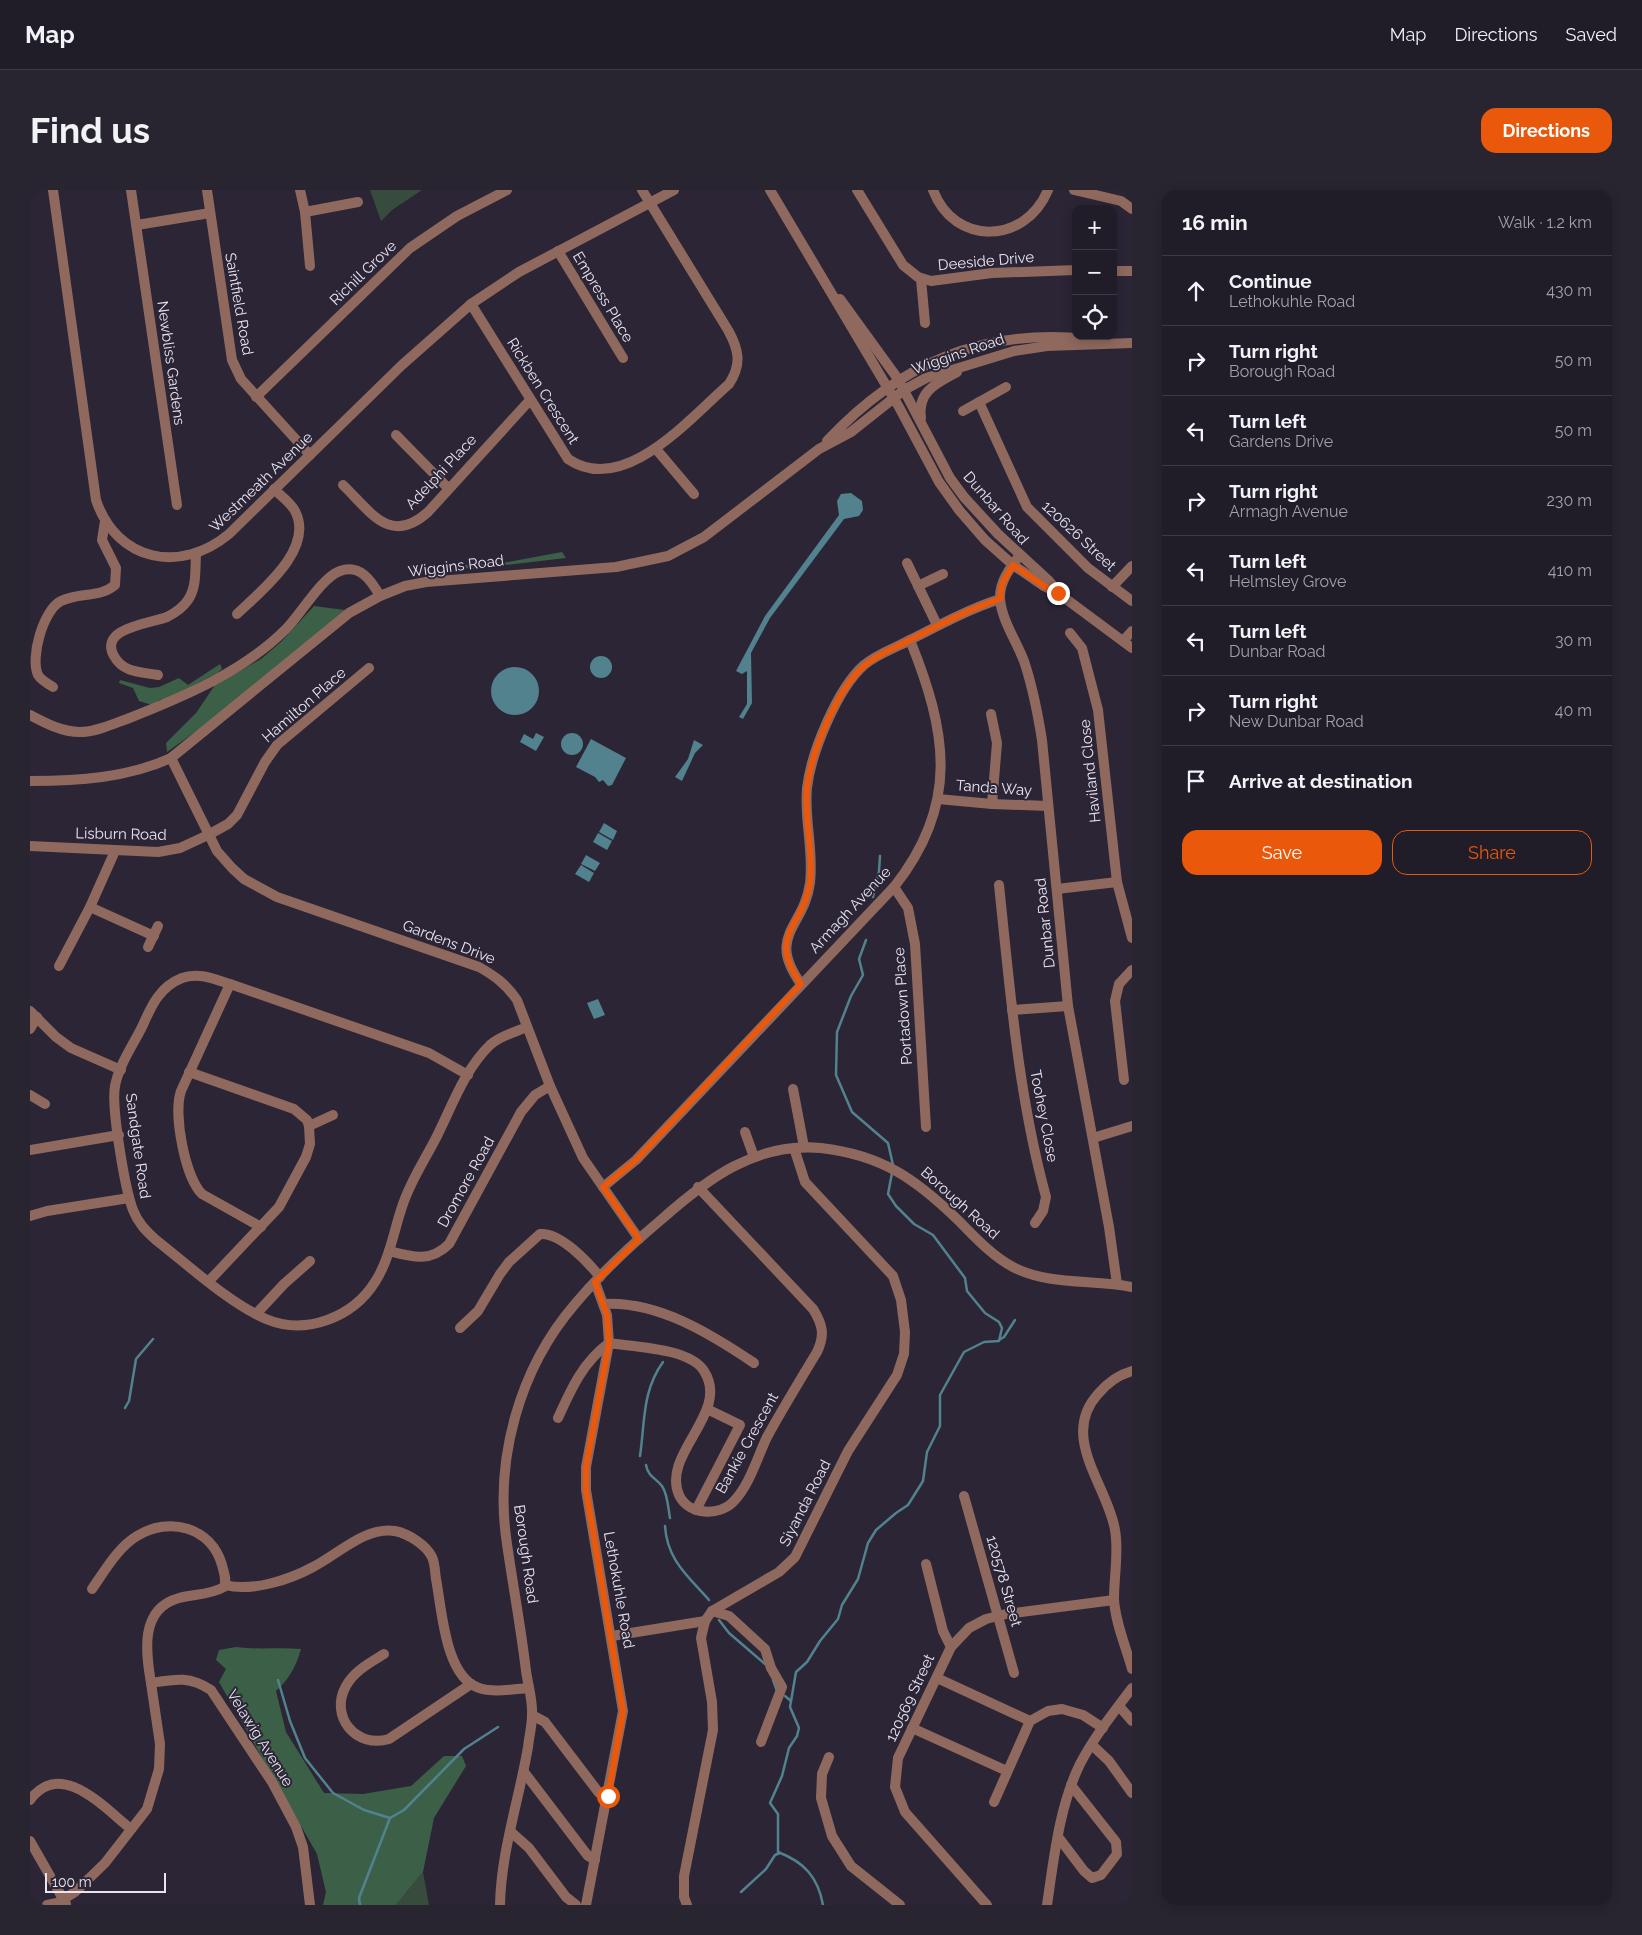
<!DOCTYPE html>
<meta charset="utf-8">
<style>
body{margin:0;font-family:Raleway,sans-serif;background:#282530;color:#f1f3f6}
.controls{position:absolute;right:15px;top:15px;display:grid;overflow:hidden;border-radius:10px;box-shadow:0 2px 12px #0003}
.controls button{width:45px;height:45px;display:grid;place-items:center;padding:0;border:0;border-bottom:1px solid #3d3a45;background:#201c28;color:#f1f3f6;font:25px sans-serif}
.scale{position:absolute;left:15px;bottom:12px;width:121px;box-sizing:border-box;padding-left:5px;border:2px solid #e8e4f0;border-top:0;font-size:14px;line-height:18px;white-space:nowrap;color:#e8e4f0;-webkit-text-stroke:4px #2b2536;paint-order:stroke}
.stop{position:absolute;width:15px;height:15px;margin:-11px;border:4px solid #ea580c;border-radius:50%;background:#fff}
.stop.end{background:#ea580c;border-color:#fff;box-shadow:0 1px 5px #0008}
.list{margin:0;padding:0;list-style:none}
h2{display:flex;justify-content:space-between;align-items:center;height:65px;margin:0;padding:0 20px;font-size:21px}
h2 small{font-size:16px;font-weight:400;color:#a2a1a8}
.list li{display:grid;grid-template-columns:32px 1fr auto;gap:15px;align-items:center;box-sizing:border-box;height:70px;padding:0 20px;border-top:1px solid #3d3a45}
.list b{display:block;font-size:19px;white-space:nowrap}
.list p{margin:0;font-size:16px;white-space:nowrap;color:#a2a1a8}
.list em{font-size:16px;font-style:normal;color:#a2a1a8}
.actions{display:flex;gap:10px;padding:15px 20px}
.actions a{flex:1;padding:11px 0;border:1px solid #ea580c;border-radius:15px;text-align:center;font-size:18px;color:#ea580c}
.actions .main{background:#ea580c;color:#fff}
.icon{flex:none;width:28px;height:28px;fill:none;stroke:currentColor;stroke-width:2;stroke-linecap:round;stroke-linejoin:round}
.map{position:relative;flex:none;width:1102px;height:1715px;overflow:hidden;border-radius:15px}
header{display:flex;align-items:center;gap:30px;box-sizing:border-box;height:70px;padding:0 25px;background:#201c28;border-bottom:1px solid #3d3a45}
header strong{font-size:24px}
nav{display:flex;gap:28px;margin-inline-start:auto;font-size:18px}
.intro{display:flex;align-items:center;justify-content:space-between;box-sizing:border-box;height:120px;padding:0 30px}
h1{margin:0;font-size:35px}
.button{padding:12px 22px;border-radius:15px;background:#ea580c;color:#fff;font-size:18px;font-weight:700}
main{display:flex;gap:30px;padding:0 30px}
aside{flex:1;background:#201c28;border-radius:15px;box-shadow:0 2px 12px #0003}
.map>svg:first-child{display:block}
.green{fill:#374c3d}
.forest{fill:#3c5f47}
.water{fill:#51828d}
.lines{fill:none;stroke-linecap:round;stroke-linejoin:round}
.stream{stroke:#51828d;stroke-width:2.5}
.minor{stroke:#8f695e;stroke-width:10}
.route{stroke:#ea580c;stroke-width:6}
.labels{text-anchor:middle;stroke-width:4;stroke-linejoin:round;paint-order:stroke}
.street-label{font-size:15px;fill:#e8e4f0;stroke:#2b2536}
</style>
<header>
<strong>Map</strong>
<nav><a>Map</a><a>Directions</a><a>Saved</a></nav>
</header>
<div class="intro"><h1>Find us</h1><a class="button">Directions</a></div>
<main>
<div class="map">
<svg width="1102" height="1715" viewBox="0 0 1102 1715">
<rect width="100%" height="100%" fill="#2b2536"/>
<!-- green -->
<g class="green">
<polygon points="340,0 392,0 362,20 351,31"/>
<polygon points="393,1682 399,1715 366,1715"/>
</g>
<!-- forest -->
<g class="forest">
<polygon points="532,362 536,368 443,379 420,376 478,372"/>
<polygon points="284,416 315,420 179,532 137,562 136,553 166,523 185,495 231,469 252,451"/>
<polygon points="190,474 192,479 187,483 140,508 129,510 122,515 109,511 103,498 89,493 90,490 120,498 129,497 149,488 158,495"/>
<path d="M206 1457C228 1460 249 1457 271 1459 266 1477 259 1489 246 1501L256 1542 294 1603 333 1604 381 1596 414 1566H432L436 1576 404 1628 393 1682 366 1715H293L296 1702 287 1664 189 1492 196 1479 186 1470 189 1460Z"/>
</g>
<!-- water -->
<g class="water">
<polygon points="821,303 832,311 833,320 829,326 814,329 740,428 721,463 722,513 713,529 709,527 717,514 717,481 712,484 706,481 735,426 809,325 807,311 811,304"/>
<circle cx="571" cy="477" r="11"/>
<circle cx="485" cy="501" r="24"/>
<polygon points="506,543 514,547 506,561 490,552 494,544 503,549"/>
<circle cx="542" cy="554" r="11"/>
<polygon points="561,549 596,568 582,595 578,596 573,590 569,592 565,587 546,577"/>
<polygon points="664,550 673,555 665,563 652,591 645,587 658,569"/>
<polygon points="574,633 587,641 583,650 569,642"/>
<polygon points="568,643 582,651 577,660 563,652"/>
<polygon points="556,665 570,673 565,681 551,674"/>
<polygon points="551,675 564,683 559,692 545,684"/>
<polygon points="568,809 575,825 564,829 557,813"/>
</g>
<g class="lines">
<!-- stream -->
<g class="stream">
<polyline points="843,707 849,681 850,666"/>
<polyline points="836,750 829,769 833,785 821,806 807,842 806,885 822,922 858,953 863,975"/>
<polyline points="969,1150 974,1147 985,1130"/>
<polyline points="95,1218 99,1211 106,1169 123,1149"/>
<path d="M610 1266C615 1232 612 1201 633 1172"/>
<path d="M616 1275C618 1287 626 1288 632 1296 638 1305 638 1318 640 1328"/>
<path d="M635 1336C637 1370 658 1386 679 1410"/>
<polyline points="689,1430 699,1443 735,1474"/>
<polyline points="248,1490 260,1531 275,1568 303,1603 334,1620 360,1628 329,1708 330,1715"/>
<polyline points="743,1490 747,1501"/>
<polyline points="755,1506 761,1511"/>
<polyline points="360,1628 374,1620 434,1559 468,1537"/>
<polyline points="711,1702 736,1679 745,1665 750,1663"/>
<path d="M793 1715C788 1687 774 1672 748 1662V1624L740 1613 752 1586 759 1558 767 1546 769 1538 760 1517 766 1482 777 1472 790 1451 808 1429 812 1415 828 1389 838 1353 846 1340 866 1323 878 1315 893 1291 897 1262 910 1236V1205L934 1162 954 1152 969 1151 972 1138 969 1132 955 1123 937 1101 935 1088 903 1045 884 1034 866 1016 858 1004 862 983"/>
</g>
<!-- minor -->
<g class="minor">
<path d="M23 0 66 310C87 372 151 384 199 344L372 175 441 114 489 82 644 0"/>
<polyline points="101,0 147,315"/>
<polyline points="177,0 202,170 211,189 280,265"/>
<polyline points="270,0 275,22 280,76"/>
<polyline points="740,0 869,217 909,292 929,320 955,350 983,375 1014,396 1028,403 1102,458"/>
<polyline points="827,0 873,75 888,87 901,91 962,83 1046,80"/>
<path d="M903 0C924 56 995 55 1018 0"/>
<polyline points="1044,0 1091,11 1102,19"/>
<polyline points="275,22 328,12"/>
<polyline points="107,35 180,23"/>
<polyline points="528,61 593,168"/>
<polyline points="1083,81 1102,81"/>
<polyline points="891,89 895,133"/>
<polyline points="810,109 868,189 920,288 934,307 968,344 1019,391 1028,402"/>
<path d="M441 114 538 269C594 307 660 228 699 194 712 174 709 160 698 140L612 0"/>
<polyline points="226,207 380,58 427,26 477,0"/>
<polyline points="949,212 997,317 1058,378 1102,411"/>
<polyline points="933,221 976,197"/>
<path d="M891 228C887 201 907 193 927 182"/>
<polyline points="366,245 418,298"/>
<path d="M797 251C870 173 952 138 1058 149"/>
<polyline points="626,259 664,304"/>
<path d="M313 295C341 322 360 356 398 322L500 210"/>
<path d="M990 365C980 378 969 392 970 409 972 432 988 453 995 474 1003 499 1008 525 1012 550L1038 816 1079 1037 1087 1094"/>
<polyline points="877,373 907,435"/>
<polyline points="888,396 913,384"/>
<polyline points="1082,397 1102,376"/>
<path d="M207 424C231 401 285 359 265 321 261 313 251 306 244 299"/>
<polyline points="1040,443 1052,458 1068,520 1087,692 1102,748"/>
<polyline points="1093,451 1102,441"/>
<path d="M128 485C112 482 93 483 84 466 68 438 122 433 137 427 145 423 154 416 158 410 167 397 165 379 166 364"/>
<path d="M23 497C18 494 11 490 8 485 0 468 13 420 31 411 49 402 70 408 85 395L86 378 72 350 75 331"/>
<polyline points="961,524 967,553 962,614"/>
<path d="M0 525C15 533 32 542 50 542 66 542 83 534 97 529 153 507 213 482 256 439 271 424 291 388 310 381 330 374 341 390 350 406"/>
<path d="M141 568 187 661 202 678 214 689 247 707 449 777C465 786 476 794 487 810L520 896 553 968 609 1049"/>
<path d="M0 591C48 591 97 588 141 568L319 423 350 406 375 396 396 392 586 377 638 366 674 347 789 259 821 242 874 200 896 188 984 161 1017 156 1102 153"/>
<polyline points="908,609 962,614 1018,616"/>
<polyline points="0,656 128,662 150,658 178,645 198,634 207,625 235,572 247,555 339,478"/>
<path d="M969 695C980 799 988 905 1016 1007L1013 1021 1005 1033"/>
<polyline points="864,697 878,718 885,754 896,937"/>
<polyline points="1027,699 1087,692"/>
<polyline points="60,717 124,746"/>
<polyline points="118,757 128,736"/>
<polyline points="29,776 60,717 85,661"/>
<path d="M200 794 151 901C143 924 155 987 172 1004L231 1037"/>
<path d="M771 794C736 745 774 738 780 693 784 661 774 630 777 598 781 563 807 499 834 475 847 464 865 458 880 450 909 435 939 419 970 409"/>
<polyline points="982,820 1038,816"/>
<polyline points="0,821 26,847 41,858 91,880"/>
<polyline points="0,839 7,827"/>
<polyline points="159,882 264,919 277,930 279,936 280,954 276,967 249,1017 179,1091"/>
<path d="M438 885 399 863 200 794C184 789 168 782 152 788 129 797 121 817 112 837 103 855 89 875 85 896 81 917 95 999 103 1020 108 1033 116 1041 126 1050 158 1075 199 1113 236 1129 276 1146 323 1127 345 1092 360 1069 364 1039 373 1014 381 990 396 968 407 946 422 916 435 879 460 855 470 846 485 842 497 837"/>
<polyline points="1094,890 1085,811 1089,794 1102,780"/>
<polyline points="763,899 774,957"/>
<polyline points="0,905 15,914"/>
<polyline points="279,936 303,925"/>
<polyline points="715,942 724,967"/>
<polyline points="1063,948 1102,936"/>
<polyline points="0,960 89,945"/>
<path d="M573 997 606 970 864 697C930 614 917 542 880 450"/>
<polyline points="0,1026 17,1021 99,1008"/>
<path d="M359 1061C382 1067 400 1073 419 1054L491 922 505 905 520 896"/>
<path d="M574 1114C628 1111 681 1144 724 1173"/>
<polyline points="226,1124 254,1094 280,1071"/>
<path d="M430 1138 448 1121 470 1084 479 1072 510 1044C530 1042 558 1072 570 1087"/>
<path d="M1102 1181C1088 1185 1077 1193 1068 1204 1029 1247 1078 1296 1085 1340 1089 1362 1084 1386 1084 1409 1085 1432 1096 1457 1102 1479"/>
<path d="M528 1228C541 1199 553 1172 579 1153 604 1157 660 1158 674 1181 701 1223 631 1263 649 1305 658 1325 690 1327 704 1311 720 1294 727 1268 737 1247 753 1218 770 1190 787 1162 795 1145 793 1135 783 1119L668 997"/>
<polyline points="934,1306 984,1483"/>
<polyline points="666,1320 710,1235 677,1219"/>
<polyline points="896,1374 913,1441 921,1457"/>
<path d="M195 1395C222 1402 259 1390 283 1377 307 1365 336 1336 365 1341 379 1344 396 1355 402 1367 405 1373 405 1383 406 1389 412 1420 415 1487 449 1498 464 1503 483 1499 499 1498"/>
<path d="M62 1399C74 1382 88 1357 107 1346 139 1326 181 1337 192 1375 194 1383 197 1390 194 1397 180 1405 164 1404 149 1408 109 1419 116 1463 121 1493 146 1489 159 1486 181 1500L242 1592 266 1637 273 1657 280 1715"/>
<polyline points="682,1421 699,1426 735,1459 741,1478 752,1497 731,1552"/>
<polyline points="582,1446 675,1431"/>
<path d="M354 1464C341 1472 324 1481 316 1496 299 1526 326 1559 359 1549L441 1494"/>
<polyline points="907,1488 1000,1531"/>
<polyline points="1089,1516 1102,1531"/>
<polyline points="502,1525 515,1532 569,1603 578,1606"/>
<polyline points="882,1538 977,1581"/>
<polyline points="1062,1555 1079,1571 1102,1603"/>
<polyline points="799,1567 792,1584 791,1608 802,1646 821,1676 870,1715"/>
<polyline points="494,1582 558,1666 565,1670"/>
<path d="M0 1610C31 1568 74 1618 101 1639"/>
<polyline points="964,1612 1000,1531 1018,1521 1032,1519 1053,1525 1073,1538"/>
<polyline points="481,1642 499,1658 536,1707 546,1715"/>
<polyline points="1029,1648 1054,1681 1062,1688 1071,1685 1087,1664 1086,1652 1041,1595"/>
<polyline points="0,1651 36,1714"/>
<polyline points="17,1715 27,1713 45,1702 75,1673 117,1619 129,1579 130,1554 121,1493"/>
<path d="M470 1715C471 1662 489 1610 498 1557 499 1547 502 1536 502 1525 503 1511 498 1495 496 1481 491 1438 483 1396 477 1354 464 1270 489 1179 545 1114 571 1083 601 1055 632 1029 677 989 726 952 791 958 852 965 886 989 929 1031 945 1047 962 1066 983 1077 1020 1096 1062 1089 1102 1097"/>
<polyline points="556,1715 593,1521 556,1300 556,1277 579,1153 577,1125 565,1092"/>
<polyline points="657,1715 654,1707 654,1686 683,1540 682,1512 671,1448 675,1431 682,1421 749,1382 765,1367 818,1261 867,1185 874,1164 875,1142 871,1110 863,1086 775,992 764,958"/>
<polyline points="957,1715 875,1622 865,1597 868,1568 921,1457 939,1438 956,1429 976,1424 1084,1410"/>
<path d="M1017 1715C1024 1668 1029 1617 1050 1574 1064 1547 1084 1522 1102 1498"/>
</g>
</g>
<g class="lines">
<!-- route -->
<path class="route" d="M578 1606 593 1521 556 1300V1277L579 1153 577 1125 565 1092 609 1049 573 997 606 970 771 794C736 745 773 738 780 693 784 662 774 630 777 598 781 563 807 499 834 476 847 464 865 458 880 450 909 435 939 419 970 409L972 394 983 375 1014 396 1028 403"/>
</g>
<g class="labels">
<!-- street labels -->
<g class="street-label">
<text transform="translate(956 71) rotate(-5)" y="5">Deeside Drive</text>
<text transform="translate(333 83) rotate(-44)" y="5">Richill Grove</text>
<text transform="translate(573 107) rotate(59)" y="5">Empress Place</text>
<text transform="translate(209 114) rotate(80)" y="5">Saintfield Road</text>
<text transform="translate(928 164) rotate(-19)" y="5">Wiggins Road</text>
<text transform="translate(141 173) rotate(82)" y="5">Newbliss Gardens</text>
<text transform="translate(513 201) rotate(58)" y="5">Rickben Crescent</text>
<text transform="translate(411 282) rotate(-47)" y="5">Adelphi Place</text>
<text transform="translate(231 292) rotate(-44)" y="5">Westmeath Avenue</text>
<text transform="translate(966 318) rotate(49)" y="5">Dunbar Road</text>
<text transform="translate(1049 346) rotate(43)" y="5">120626 Street</text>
<text transform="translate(426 376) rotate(-7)" y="5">Wiggins Road</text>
<text transform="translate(274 515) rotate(-41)" y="5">Hamilton Place</text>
<text transform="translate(1060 581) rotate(-96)" y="5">Haviland Close</text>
<text transform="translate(964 598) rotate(4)" y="5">Tanda Way</text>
<text transform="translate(91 644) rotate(1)" y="5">Lisburn Road</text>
<text transform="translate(820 720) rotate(-47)" y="5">Armagh Avenue</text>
<text transform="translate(1015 733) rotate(-96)" y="5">Dunbar Road</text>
<text transform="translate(419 752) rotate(21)" y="5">Gardens Drive</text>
<text transform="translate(873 816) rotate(-94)" y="5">Portadown Place</text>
<text transform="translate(1014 926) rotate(79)" y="5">Toohey Close</text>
<text transform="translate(108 956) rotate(82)" y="5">Sandgate Road</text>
<text transform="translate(436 992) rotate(-61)" y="5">Dromore Road</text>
<text transform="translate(930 1013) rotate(42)" y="5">Borough Road</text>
<text transform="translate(717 1253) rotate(-61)" y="5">Bankie Crescent</text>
<text transform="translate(775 1313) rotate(-63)" y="5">Siyanda Road</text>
<text transform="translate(496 1364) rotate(82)" y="5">Borough Road</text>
<text transform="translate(974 1391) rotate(74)" y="5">120578 Street</text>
<text transform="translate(589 1400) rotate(80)" y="5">Lethokuhle Road</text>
<text transform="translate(880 1508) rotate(-65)" y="5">120569 Street</text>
<text transform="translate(230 1548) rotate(58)" y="5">Velawig Avenue</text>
</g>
</g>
</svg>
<div class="controls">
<button>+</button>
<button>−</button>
<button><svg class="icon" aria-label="locate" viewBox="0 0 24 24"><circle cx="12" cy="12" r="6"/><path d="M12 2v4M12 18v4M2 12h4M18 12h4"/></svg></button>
</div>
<div class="scale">100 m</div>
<div class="stop" style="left:578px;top:1606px"></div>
<div class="stop end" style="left:1028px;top:403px"></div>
</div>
<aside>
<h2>16 min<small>Walk · 1.2 km</small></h2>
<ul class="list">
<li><svg class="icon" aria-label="ahead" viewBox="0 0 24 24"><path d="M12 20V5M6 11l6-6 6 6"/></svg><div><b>Continue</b><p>Lethokuhle Road</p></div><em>430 m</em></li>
<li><svg class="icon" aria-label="right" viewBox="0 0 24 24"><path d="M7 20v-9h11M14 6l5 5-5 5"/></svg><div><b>Turn right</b><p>Borough Road</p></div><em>50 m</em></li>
<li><svg class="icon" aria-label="left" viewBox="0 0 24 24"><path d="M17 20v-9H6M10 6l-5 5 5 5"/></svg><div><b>Turn left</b><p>Gardens Drive</p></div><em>50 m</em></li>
<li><svg class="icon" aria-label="right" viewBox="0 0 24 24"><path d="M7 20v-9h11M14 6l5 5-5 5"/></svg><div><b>Turn right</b><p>Armagh Avenue</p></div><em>230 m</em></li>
<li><svg class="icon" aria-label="left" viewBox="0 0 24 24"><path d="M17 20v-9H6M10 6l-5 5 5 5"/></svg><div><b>Turn left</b><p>Helmsley Grove</p></div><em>410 m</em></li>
<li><svg class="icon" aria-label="left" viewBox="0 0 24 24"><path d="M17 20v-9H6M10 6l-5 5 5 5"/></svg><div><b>Turn left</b><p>Dunbar Road</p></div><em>30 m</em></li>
<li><svg class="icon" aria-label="right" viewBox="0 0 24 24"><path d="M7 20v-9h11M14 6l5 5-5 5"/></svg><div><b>Turn right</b><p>New Dunbar Road</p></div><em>40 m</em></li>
<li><svg class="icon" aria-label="arrive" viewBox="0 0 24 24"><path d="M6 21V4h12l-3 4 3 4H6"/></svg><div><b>Arrive at destination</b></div></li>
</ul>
<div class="actions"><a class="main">Save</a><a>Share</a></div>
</aside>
</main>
